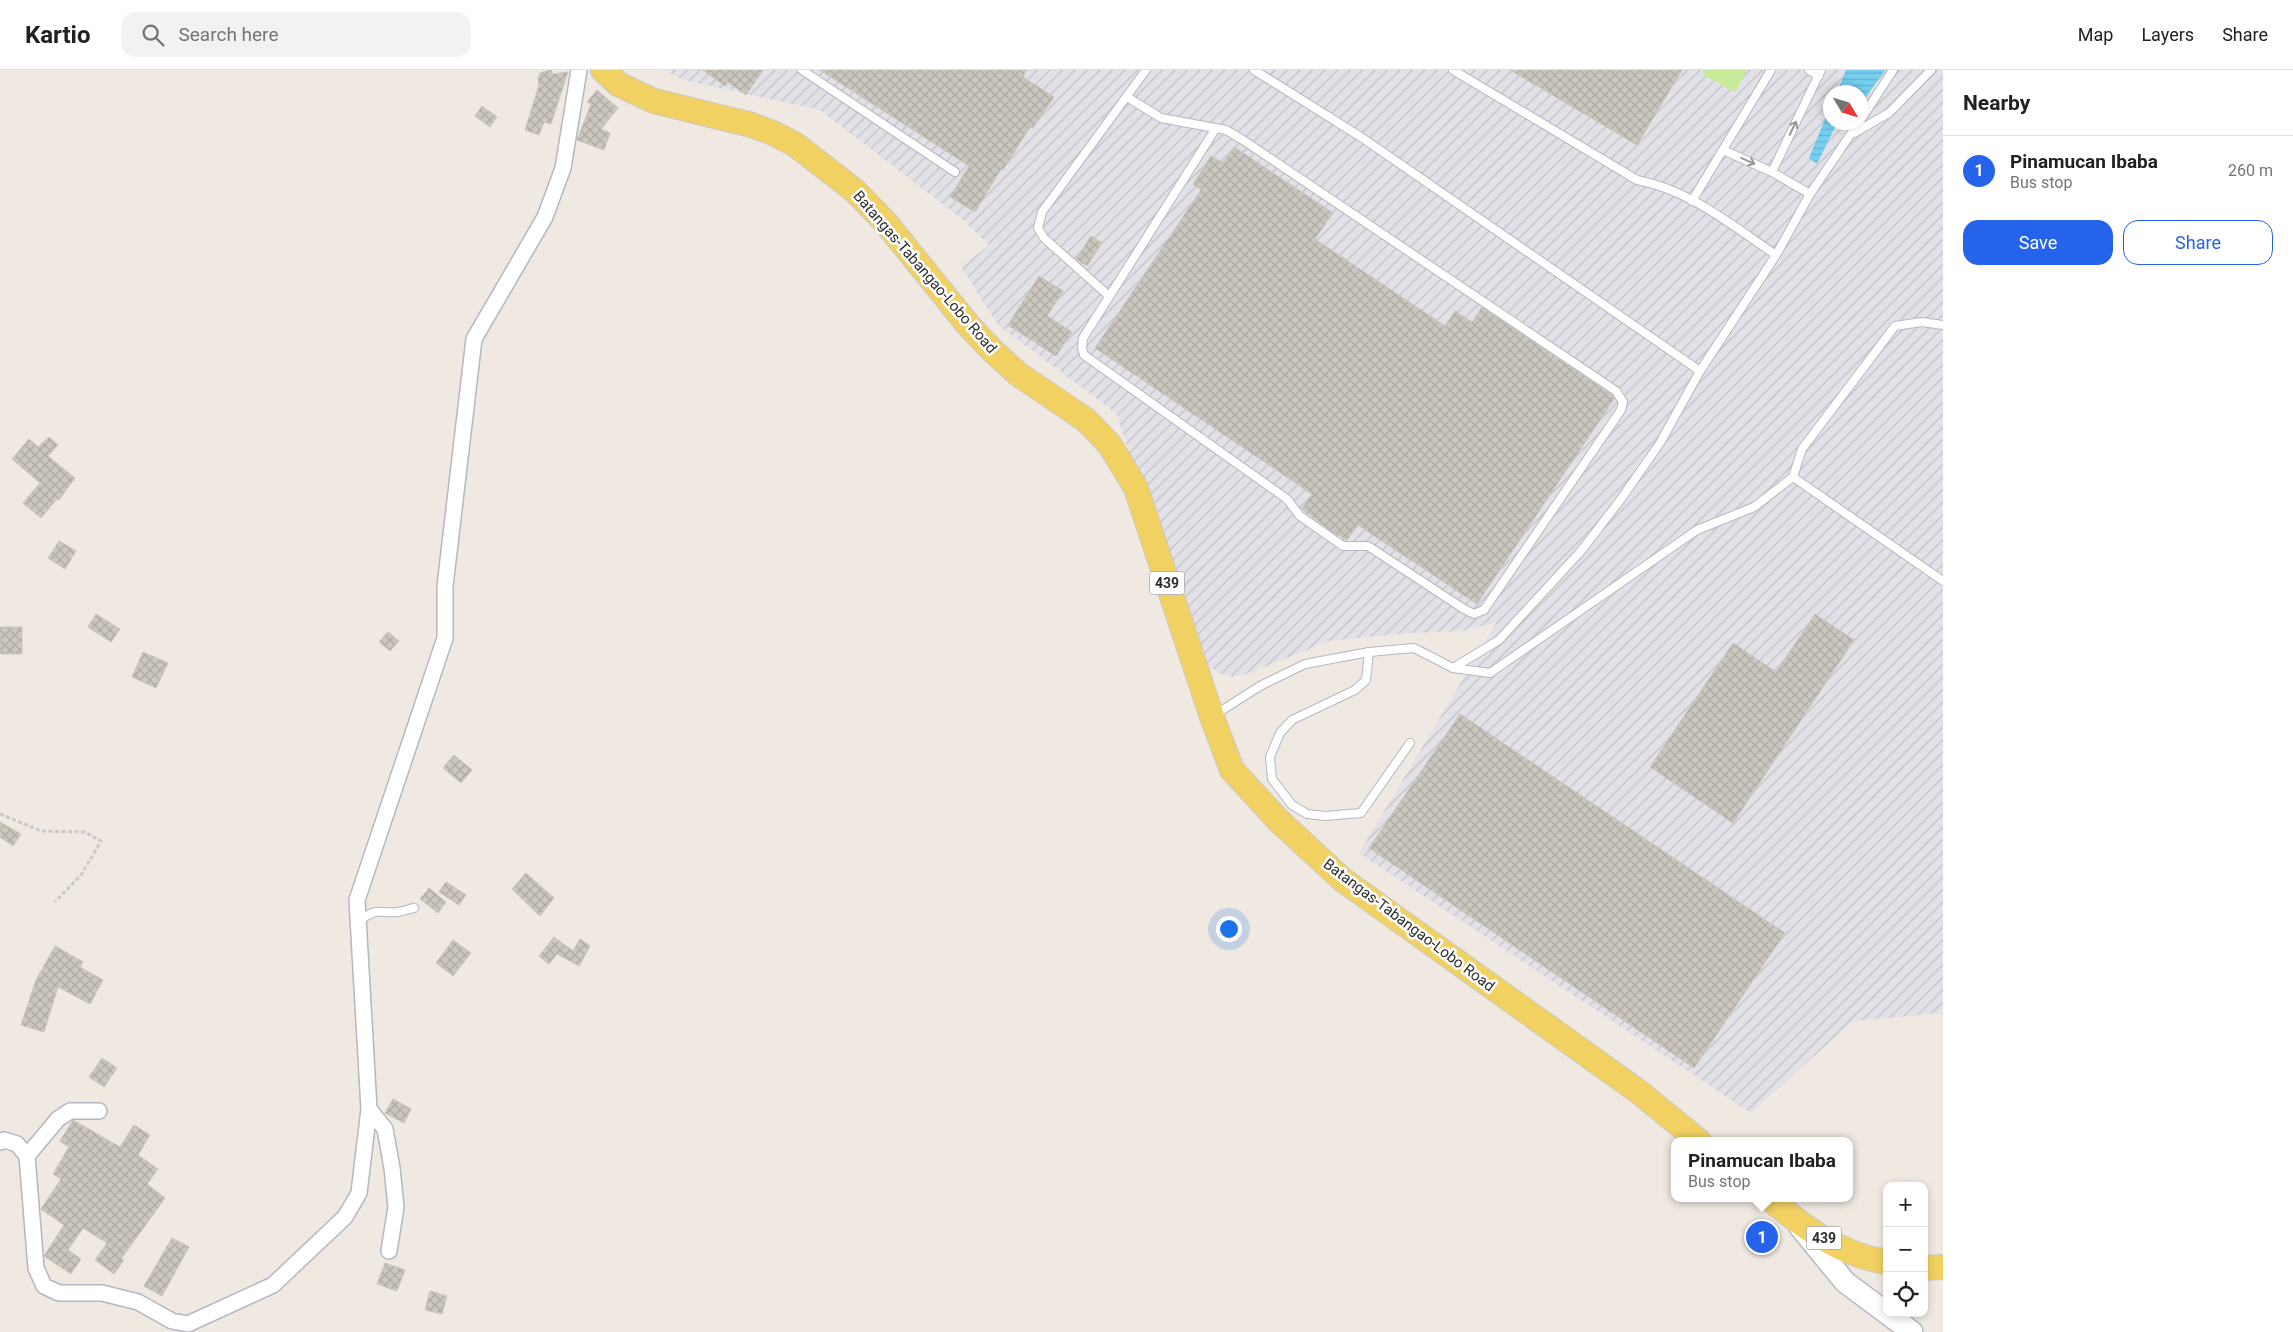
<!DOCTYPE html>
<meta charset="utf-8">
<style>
body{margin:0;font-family:Roboto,sans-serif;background:#f2f2f2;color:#202124}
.controls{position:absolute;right:15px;bottom:15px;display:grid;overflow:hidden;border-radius:10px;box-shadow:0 2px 8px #0003}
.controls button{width:45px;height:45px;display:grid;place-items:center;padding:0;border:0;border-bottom:1px solid #e0e0e0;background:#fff;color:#202124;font:25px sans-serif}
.compass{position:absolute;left:1823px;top:15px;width:45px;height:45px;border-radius:50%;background:#fff;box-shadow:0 2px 8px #0003;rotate:128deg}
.you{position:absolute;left:1228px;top:858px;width:18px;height:18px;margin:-12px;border:4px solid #fff;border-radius:50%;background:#1a73e8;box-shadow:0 0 0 8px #1a73e833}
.badge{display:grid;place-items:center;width:32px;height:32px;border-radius:50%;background:#2563eb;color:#fff;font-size:16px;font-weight:700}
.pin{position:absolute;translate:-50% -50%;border:2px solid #fff;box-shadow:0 1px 5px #0006}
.popup{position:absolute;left:1671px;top:1067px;width:182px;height:65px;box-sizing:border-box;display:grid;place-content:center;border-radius:10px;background:#fff;filter:drop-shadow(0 1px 4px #0005);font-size:16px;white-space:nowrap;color:#757577}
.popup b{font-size:19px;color:#202124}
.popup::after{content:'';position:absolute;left:50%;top:100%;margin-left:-10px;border:10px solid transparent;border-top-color:#fff}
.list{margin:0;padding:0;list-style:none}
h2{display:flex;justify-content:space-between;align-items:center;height:65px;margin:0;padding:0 20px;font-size:21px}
h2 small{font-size:16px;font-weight:400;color:#757577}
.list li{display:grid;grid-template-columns:32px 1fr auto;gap:15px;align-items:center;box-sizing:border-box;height:70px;padding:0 20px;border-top:1px solid #e0e0e0}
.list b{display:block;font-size:19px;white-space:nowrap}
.list p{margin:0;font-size:16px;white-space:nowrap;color:#757577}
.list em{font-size:16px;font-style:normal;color:#757577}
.actions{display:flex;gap:10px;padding:15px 20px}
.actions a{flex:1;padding:11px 0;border:1px solid #2563eb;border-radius:15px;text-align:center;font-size:18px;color:#2563eb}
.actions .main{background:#2563eb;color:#fff}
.icon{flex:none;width:28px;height:28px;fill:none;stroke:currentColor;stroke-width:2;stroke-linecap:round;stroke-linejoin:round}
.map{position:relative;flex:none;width:1943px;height:1262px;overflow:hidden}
header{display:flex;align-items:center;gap:30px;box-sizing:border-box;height:70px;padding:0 25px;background:#fff;border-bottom:1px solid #e0e0e0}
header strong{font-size:24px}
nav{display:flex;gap:28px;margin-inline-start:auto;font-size:18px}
.search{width:350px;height:45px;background:#f2f2f2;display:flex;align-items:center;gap:12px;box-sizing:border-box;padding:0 18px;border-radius:15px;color:#757577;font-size:19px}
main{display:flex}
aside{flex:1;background:#fff}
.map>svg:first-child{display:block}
.industrial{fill:url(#industrial-furrows);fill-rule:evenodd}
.pitch{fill:#c9ec9a}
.water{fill:url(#water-rules)}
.building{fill:url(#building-cross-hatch);stroke:#cbc5ba}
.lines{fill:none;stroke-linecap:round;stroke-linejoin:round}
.lane-casing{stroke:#b4b7c1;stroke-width:10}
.street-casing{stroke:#b4b7c1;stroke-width:18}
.secondary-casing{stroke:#b4b7c1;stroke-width:24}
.primary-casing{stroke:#c9c9c9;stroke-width:26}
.path{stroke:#c9c9c9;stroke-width:3;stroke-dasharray:4 2.5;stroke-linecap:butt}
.lane{stroke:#fff;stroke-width:8}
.street{stroke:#fff;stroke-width:15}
.secondary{stroke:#fff;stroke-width:21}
.primary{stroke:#f2d163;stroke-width:24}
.oneway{stroke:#969696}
.labels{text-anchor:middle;stroke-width:5;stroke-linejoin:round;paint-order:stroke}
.shield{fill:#fff;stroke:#6d6d6d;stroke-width:1}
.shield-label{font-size:14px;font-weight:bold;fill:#2e2e2e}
.street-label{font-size:15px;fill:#2e2e2e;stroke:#fff}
</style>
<header>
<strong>Kartio</strong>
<div class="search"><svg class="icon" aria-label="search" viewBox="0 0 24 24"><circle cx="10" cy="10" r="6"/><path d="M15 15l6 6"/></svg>Search here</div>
<nav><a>Map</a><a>Layers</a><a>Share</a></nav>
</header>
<main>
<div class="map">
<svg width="1943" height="1262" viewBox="0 0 1943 1262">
<defs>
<pattern id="industrial-furrows" width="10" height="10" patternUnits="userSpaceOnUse" patternTransform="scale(1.25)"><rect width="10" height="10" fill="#e3e1e8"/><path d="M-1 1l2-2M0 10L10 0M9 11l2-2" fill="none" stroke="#c3c1c7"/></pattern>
<pattern id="water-rules" width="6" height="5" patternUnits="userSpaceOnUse" patternTransform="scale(1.25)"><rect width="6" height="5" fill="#75cff0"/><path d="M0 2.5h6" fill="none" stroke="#66b2ce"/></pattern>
<pattern id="building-cross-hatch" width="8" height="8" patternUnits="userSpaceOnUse" patternTransform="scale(1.25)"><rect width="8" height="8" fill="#cbc7bf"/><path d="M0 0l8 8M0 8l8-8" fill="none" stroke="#afaba4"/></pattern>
</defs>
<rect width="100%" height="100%" fill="#efe9e1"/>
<!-- industrial -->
<path class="industrial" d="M665 0H1943V943L1853 951 1751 1043 1359 783 1497 552 1463 561 1407 563 1329 571 1250 603 1232 607 1218 603 1204 591 1191 558 1116 343 998 255 961 197 989 175 962 149 820 40 683 10ZM1830 22H1860V52H1830Z"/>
<!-- pitch -->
<polygon class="pitch" points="1704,0 1747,0 1735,22 1702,4"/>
<!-- water -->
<g class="water">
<polygon points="1846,0 1885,0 1861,34 1860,22 1837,22"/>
<polygon points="1830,37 1830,52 1837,53 1817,94 1809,88"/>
</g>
<!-- building -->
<g class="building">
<polygon points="551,0 553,4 568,2 551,54 544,52 539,65 525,60 539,15 538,9 540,3"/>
<polygon points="703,0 763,0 746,25 728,12 725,16"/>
<polygon points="820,0 1027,0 1023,7 1054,27 1033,58 1030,57 1003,100 1001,99 975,142 950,127 969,96"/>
<polygon points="1510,0 1682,0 1637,75"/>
<polygon points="597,20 618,38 601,59 610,63 604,80 577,70 591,34 587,32"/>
<polygon points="482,36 497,47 490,57 475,46"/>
<polygon points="1234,77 1333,143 1315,169 1445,256 1455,241 1472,252 1482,237 1612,325 1614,329 1477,534 1358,455 1347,470 1332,462 1302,439 1312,424 1095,278 1201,120 1193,114 1211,86 1223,93"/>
<polygon points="1091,166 1102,173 1087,196 1076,189"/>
<polygon points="1039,206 1063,221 1047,246 1072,262 1056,286 1008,255"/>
<polygon points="49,367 58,375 48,386 75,408 59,430 57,429 41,448 23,433 40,413 12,389 29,369 38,377"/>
<polygon points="59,471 76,481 65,499 48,488"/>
<polygon points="96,544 120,559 111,572 88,557"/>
<polygon points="1815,544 1854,570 1733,753 1650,697 1733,573 1776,602"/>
<rect x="0" y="557" width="22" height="27"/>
<polygon points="388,562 399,571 390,581 379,572"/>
<polygon points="143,582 168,593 156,618 132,607"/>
<polygon points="1460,644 1785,863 1694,998 1369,778"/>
<polygon points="454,685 472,700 461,713 443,698"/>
<polygon points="0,752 21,764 13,776 0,767"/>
<polygon points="526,803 554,828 540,846 512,819"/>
<polygon points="446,812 466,825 459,835 439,822"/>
<polygon points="429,818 446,832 438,843 420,829"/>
<polygon points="554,867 573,881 580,869 590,876 579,896 557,884 549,894 539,886"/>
<polygon points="453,870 471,883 453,906 436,893"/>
<polygon points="55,876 83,892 80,897 103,910 90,934 58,917 44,962 21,955 36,910"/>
<polygon points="102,988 117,998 104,1017 89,1007"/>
<polygon points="393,1029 411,1039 404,1053 385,1043"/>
<polygon points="73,1050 120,1077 134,1055 150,1065 138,1085 158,1099 147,1114 165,1128 121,1189 124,1190 114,1204 95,1190 107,1173 83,1158 68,1180 81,1189 71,1204 44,1186 64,1155 41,1139 61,1109 53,1104 69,1077 60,1071"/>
<polygon points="172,1168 189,1177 162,1226 144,1216"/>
<polygon points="385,1193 405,1200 397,1221 377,1214"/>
<polygon points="430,1221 447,1226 442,1244 425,1240"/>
</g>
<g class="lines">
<defs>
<g id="lane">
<polyline points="802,0 955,102"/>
<polyline points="1254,0 1361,67 1700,301"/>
<path d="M1453 0 1637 110C1688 119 1733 156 1776 185"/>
<polyline points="1809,0 1819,6"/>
<polyline points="1127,27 1161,48 1226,60 1243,70 1616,321 1623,332 1621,340 1484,540 1474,544 1464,539 1368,476 1343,476 1300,446 1287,429 1084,285 1082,278 1083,268 1216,58"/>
<polyline points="1860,51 1893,0"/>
<polyline points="1854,63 1889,43 1931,0"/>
<polyline points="1723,80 1772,102 1810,124"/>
<polyline points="1772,102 1821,0"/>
<polyline points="1692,131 1771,0"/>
<polyline points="1109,226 1044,168 1038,158 1042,142 1146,0"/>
<polyline points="1793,407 1802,379 1895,256 1922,252 1943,255"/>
<polyline points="1369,582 1366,610 1355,620 1292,650 1280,663 1270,687 1272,709 1292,735 1307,744 1325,746 1361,743 1410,673"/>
<polyline points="1453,598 1490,603 1697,460 1754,437 1793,407 1943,511"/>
<polyline points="1213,646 1260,616 1305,594 1369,582 1414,578 1453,598 1499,570 1581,481 1621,429 1660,373 1700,301 1776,185 1810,124 1859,52"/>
<path d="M358 852C378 836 378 844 398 842 403 841 409 839 414 838"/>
</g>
<g id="street">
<polyline points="369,1039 385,1059 392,1098 396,1137 389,1181"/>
<polyline points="0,1072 4,1070 17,1074 27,1086 36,1198 44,1216 59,1223 102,1223 138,1232 172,1251 188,1254 273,1215 345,1147 359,1123 369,1039 357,830 445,568 445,516 474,269 545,147 563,98 579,0"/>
<polyline points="27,1086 58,1049 70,1041 99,1041"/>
</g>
<polyline id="secondary" points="1800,1157 1845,1212 1912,1262"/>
<g id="primary">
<polyline points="603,0 618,14 654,31 752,55 775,64 796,75 855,121 886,153 969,256 993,281 1018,304 1086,350 1110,375 1136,418 1212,647 1232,700 1278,750 1343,810 1639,1022 1699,1071"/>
<path d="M1769 1128C1803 1157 1842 1186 1887 1192"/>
<polyline points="1924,1198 1943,1197"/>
</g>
</defs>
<!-- lane casing -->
<use href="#lane" class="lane-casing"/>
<!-- street casing -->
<use href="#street" class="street-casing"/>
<!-- secondary casing -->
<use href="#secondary" class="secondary-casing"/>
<!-- primary casing -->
<use href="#primary" class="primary-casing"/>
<!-- path -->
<polyline class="path" points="0,744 41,761 85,762 101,771 81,805 55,832"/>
<!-- lane -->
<use href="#lane" class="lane"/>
<!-- street -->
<use href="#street" class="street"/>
<!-- secondary -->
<use href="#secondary" class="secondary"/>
<!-- primary -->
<use href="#primary" class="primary"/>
</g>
<!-- one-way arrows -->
<defs><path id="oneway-shaft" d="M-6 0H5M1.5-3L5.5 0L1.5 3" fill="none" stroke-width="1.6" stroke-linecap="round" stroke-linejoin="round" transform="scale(1.25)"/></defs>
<g class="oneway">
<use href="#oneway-shaft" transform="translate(1793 58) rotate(-64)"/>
<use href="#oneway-shaft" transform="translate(1748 91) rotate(24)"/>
</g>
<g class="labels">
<!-- shield labels -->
<g class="shield">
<rect x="1149.5" y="501.5" width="35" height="23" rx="4"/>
<rect x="1806.5" y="1156.5" width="35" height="23" rx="4"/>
</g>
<g class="shield-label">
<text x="1167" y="518">439</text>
<text x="1824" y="1173">439</text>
</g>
<!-- street labels -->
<g class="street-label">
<text transform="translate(925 202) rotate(49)" y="5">Batangas-Tabangao-Lobo Road</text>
<text transform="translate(1409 855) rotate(37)" y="5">Batangas-Tabangao-Lobo Road</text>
</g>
</g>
</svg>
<div class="controls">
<button>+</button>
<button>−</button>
<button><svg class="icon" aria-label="locate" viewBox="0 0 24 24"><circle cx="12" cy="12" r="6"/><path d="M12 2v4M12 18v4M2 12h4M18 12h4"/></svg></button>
</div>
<svg class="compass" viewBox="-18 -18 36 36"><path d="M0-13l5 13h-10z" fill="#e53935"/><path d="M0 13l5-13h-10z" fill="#757577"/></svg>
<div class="you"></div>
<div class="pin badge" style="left:1762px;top:1167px">1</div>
<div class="popup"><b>Pinamucan Ibaba</b>Bus stop</div>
</div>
<aside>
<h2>Nearby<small></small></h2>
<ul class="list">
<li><span class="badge">1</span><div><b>Pinamucan Ibaba</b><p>Bus stop</p></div><em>260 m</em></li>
</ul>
<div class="actions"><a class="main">Save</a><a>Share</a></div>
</aside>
</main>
